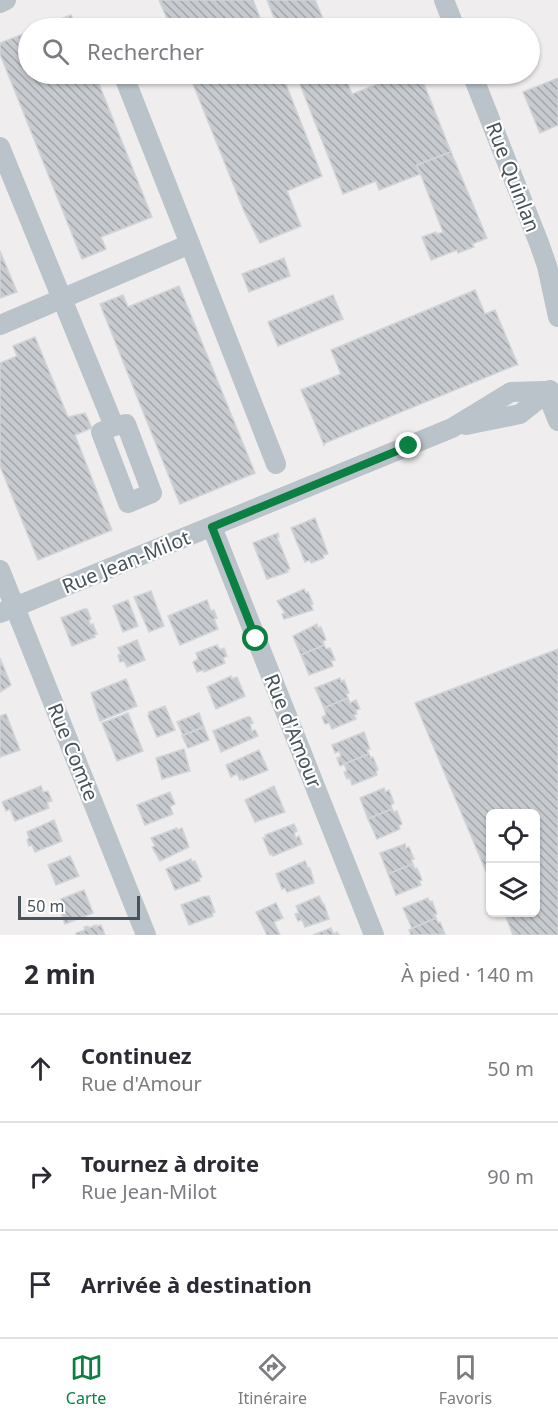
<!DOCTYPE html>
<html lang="fr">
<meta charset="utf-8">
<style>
body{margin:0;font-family:"Noto Sans",sans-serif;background:#f2f2f3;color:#2b2b33}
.controls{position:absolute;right:18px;bottom:18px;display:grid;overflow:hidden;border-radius:9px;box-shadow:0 2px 4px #0004}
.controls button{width:54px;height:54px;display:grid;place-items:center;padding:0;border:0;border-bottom:2px solid #e1e1e2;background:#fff;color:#2b2b33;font:30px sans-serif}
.scale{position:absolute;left:18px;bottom:15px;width:122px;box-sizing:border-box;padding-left:6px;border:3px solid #475259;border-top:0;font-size:16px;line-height:21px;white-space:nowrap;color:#475259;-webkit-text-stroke:4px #fff;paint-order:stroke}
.stop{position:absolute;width:18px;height:18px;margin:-14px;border:4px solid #0b8043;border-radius:50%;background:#fff}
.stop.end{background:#0b8043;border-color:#fff;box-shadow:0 2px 6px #0008}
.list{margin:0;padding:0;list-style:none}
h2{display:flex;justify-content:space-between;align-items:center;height:78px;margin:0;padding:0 24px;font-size:26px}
h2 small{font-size:20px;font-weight:400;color:#7c7c81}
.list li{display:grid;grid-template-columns:39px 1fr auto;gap:18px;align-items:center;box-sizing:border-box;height:108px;padding:0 24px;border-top:2px solid #e1e1e2}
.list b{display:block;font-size:22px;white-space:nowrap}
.list p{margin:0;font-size:20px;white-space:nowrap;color:#7c7c81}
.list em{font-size:20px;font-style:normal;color:#7c7c81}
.icon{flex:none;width:33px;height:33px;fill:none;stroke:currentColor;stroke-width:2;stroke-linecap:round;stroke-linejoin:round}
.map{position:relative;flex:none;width:558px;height:935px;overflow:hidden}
.search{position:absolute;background:#fff;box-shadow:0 2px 4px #0004;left:18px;right:18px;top:18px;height:66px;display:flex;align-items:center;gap:15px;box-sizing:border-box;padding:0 21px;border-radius:33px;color:#7c7c81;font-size:22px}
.sheet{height:402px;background:#fff}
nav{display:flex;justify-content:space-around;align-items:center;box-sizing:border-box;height:84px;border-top:2px solid #e1e1e2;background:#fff;font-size:16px;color:#7c7c81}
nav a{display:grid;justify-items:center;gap:3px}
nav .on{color:#0b8043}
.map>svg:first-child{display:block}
.building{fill:url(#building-back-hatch);stroke:#d1d4d8;stroke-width:1.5}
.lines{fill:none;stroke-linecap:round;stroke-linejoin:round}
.minor{stroke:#b9c3c9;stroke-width:20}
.route{stroke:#0b8043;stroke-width:8}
.labels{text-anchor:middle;stroke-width:4.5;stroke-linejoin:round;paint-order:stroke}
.street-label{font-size:20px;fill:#475259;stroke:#fff}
</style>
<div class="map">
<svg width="558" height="935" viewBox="0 0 558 935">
<defs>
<pattern id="building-back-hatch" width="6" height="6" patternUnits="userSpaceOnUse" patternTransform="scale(1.5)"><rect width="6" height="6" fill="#c7cbcf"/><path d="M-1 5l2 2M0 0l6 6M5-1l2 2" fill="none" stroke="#a3a7ab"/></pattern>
</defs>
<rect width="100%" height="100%" fill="#efeded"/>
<!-- building -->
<g class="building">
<polygon points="159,0 253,0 264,28 171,28"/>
<polygon points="267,0 315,0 327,28 278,28"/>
<polygon points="71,15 77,28 37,28"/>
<polygon points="28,32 28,74 95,74 152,217 101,237 106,249 82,259 0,54 0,43"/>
<polygon points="189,74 282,74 322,176 287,191 301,226 260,243 244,211"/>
<polygon points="296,74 344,74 352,94 404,74 420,74 451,152 417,165 420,174 379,190 376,181 343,194"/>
<polygon points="558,78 558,125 540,133 523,92"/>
<polygon points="451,152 487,238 472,244 474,247 458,253 457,250 431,260 422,237 436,232 437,234 443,232 417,165"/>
<polygon points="0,251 17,292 0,298"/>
<polygon points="284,258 290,276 249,292 242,274"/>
<polygon points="179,286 255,473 180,504 100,304 123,295 128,307"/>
<polygon points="475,290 485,314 495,310 518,365 516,365 325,443 324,445 301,390 341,374 331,350"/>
<polygon points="333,295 343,319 278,346 268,322"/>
<polygon points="35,337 68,417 85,413 92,428 75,435 112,530 38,560 0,466 0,363 17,356 13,346"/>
<polygon points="315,518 328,554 323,555 324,558 311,563 310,560 305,562 291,528"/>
<polygon points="278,533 279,537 277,537 290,569 287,570 288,572 267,579 253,543"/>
<polygon points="304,589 306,593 308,592 313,604 311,605 313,610 284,619 282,614 285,613 277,601"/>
<polygon points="151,591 164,626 149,632 134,597"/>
<polygon points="128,600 138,626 123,632 113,606"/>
<polygon points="207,600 211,611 214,610 217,618 214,619 218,629 180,645 168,616"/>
<polygon points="84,609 87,609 91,619 89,620 90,625 93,624 97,634 94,635 95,637 72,646 61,618"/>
<polygon points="317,624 318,628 321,627 326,640 323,641 324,645 301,655 293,636"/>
<polygon points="137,640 145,660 127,667 124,661 120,662 118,655 121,654 118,648"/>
<polygon points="217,645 220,650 224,648 227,656 223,658 225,663 204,672 203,670 197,672 193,662 198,659 196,653"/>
<polygon points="324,645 326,649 330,648 335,660 331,661 333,666 309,675 301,655"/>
<polygon points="558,649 558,935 513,935 504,912 536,912 536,814 490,814 490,881 415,703"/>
<polygon points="0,658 11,685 0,692"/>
<polygon points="231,676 232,679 237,677 245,696 216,709 207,687"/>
<polygon points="340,678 341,682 344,680 349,693 346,694 348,698 324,708 315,688"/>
<polygon points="126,679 137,706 100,721 91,693"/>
<polygon points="348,698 350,703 356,700 360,709 356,710 357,714 354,715 356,719 332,729 329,723 325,724 322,717 326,715 324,708"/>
<polygon points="165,706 175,730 157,737 148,716 149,712"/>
<polygon points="128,713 143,751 117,761 102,723"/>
<polygon points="199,713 204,727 183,735 177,722"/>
<polygon points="6,714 20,750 0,757 0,716"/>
<polygon points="247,717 250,717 253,723 250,724 252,731 255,730 258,736 221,752 213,731"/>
<polygon points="204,727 209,740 188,748 182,736"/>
<polygon points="364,732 370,749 367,750 369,754 340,766 337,758 341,756 339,751 335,753 332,745"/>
<polygon points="184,749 190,771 162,779 156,758"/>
<polygon points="259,750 268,770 243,780 242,778 240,780 237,774 231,777 226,765"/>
<polygon points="369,754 371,758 373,757 378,770 376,771 377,775 352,785 350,778 347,779 344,772 347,771 344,764"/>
<polygon points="41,786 43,792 48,791 52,801 47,802 49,808 15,821 10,809 6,811 2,802"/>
<polygon points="274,786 285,812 255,822 245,800"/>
<polygon points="384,788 385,792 389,790 394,803 391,805 392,809 368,819 360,798"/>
<polygon points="170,792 175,804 170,806 173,814 145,825 137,805"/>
<polygon points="392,809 394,812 397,811 402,824 399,826 400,829 377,839 368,819"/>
<polygon points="54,820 62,841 35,852 32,845 29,846 27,840 29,838 27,832"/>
<polygon points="294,824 297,831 294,833 296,838 299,836 302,844 273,856 272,854 270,855 263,838 266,838 265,835"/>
<polygon points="177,828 178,830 182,828 189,847 160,861 152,847 155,846 151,838"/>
<polygon points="405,844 406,848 409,847 414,859 411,860 413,864 388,874 380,853"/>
<polygon points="70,856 79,876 56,885 48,865"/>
<polygon points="191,859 192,862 195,861 202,877 199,878 200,881 175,890 166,869"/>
<polygon points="305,861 308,868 310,868 314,883 287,892 285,888 282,889 276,874"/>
<polygon points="413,864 415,869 417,868 422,880 419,881 421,885 396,895 388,874"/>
<polygon points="84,890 93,913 65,924 60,910 65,909 61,899"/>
<polygon points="205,896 206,897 209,896 215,912 212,913 213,916 189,925 181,905"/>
<polygon points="319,896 323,904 324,904 329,919 305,927 302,920 298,921 295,914 299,913 296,906"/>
<polygon points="428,898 430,902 432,901 437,914 434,915 436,918 412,928 403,908"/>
<polygon points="276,903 283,918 274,922 280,935 267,935 256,912"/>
<polygon points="436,918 438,923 440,922 445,934 411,935 409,930"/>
<polygon points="96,925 96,927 101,925 105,935 76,935 76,933 85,930 84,927 88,926 89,928"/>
<polygon points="331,928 334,934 337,932 339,935 313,935"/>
</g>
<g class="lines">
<!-- minor -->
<g class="minor">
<polyline points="444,0 455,28"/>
<polyline points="0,3 6,0"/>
<polyline points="472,74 539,243 547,266 558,317"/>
<polyline points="0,147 114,426"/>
<polyline points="190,244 276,464"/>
<polyline points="0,325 190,244 123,74"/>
<polyline points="546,391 558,421"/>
<polygon points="126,424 152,493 128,503 101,432 114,426"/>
<polyline points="466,425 520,414 550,390"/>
<polyline points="212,527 374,935"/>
<polyline points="0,570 146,935"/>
<polyline points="0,613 452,428 511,392 546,391"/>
</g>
</g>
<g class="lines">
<!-- route -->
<polyline class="route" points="256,639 212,527 409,446"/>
</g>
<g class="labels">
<!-- street labels -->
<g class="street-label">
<text transform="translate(513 177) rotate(69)" y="7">Rue Quinlan</text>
<text transform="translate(126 562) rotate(-22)" y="7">Rue Jean-Milot</text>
<text transform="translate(293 731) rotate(68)" y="7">Rue d'Amour</text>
<text transform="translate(73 752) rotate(68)" y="7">Rue Comte</text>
</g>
</g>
</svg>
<div class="controls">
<button><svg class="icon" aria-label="locate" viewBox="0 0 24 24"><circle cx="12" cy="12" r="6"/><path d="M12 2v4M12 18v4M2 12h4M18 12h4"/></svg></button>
<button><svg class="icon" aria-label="layers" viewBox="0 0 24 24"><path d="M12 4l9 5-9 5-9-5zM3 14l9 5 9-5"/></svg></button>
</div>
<div class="scale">50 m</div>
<div class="stop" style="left:256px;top:639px"></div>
<div class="stop end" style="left:409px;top:446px"></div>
<div class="search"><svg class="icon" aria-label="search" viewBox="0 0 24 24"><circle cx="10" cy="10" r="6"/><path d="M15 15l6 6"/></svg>Rechercher</div>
</div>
<section class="sheet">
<h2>2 min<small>À pied · 140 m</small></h2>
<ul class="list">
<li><svg class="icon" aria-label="ahead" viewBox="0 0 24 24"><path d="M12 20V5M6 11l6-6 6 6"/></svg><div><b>Continuez</b><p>Rue d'Amour</p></div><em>50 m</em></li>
<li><svg class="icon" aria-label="right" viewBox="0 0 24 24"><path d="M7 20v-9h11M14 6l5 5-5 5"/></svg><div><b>Tournez à droite</b><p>Rue Jean-Milot</p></div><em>90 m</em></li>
<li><svg class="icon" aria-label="arrive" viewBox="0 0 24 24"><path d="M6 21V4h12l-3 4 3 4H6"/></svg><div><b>Arrivée à destination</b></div></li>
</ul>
</section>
<nav>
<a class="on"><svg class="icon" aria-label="map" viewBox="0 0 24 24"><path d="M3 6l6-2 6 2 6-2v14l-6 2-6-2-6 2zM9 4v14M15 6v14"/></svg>Carte</a>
<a><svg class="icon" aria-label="directions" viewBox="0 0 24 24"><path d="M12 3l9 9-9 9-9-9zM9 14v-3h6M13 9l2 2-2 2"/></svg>Itinéraire</a>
<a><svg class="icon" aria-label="saved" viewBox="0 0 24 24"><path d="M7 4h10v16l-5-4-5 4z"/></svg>Favoris</a>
</nav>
